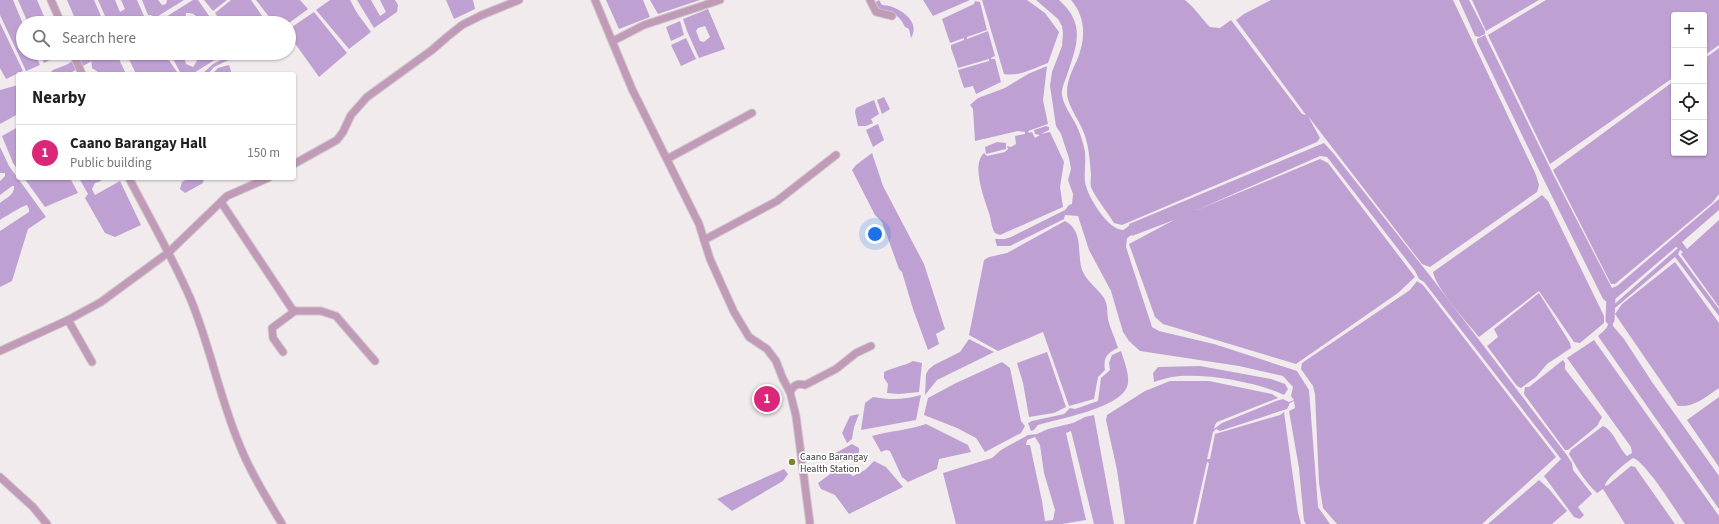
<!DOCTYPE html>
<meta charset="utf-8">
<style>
body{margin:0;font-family:"Source Sans 3",sans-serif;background:#f6f6f6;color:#202124}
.controls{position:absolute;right:12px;top:12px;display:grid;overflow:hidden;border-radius:4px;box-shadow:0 1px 3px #0004}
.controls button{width:36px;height:36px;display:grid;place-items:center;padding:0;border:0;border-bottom:1px solid #e0e0e0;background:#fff;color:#202124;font:20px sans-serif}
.you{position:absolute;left:875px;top:234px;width:14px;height:14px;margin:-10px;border:3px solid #fff;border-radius:50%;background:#1a73e8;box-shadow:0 0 0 6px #1a73e833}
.badge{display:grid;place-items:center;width:26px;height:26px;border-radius:50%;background:#db2777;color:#fff;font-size:13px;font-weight:700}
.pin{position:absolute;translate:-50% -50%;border:2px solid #fff;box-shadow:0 1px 4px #0006}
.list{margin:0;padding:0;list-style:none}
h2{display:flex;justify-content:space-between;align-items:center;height:52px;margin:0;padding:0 16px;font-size:17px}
h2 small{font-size:13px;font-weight:400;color:#757577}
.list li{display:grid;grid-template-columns:26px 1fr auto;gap:12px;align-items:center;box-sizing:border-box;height:56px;padding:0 16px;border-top:1px solid #e0e0e0}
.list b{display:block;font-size:15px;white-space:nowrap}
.list p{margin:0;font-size:13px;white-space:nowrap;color:#757577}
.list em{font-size:13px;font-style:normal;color:#757577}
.icon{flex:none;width:22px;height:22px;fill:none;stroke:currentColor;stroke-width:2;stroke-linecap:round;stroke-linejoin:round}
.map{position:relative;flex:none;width:1719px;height:524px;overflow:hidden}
.search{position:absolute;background:#fff;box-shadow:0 1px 3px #0004;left:16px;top:16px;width:280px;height:44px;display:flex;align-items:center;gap:10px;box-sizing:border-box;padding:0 14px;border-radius:22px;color:#757577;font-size:15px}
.panel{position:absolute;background:#fff;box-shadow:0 1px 3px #0004;left:16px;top:72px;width:280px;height:108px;border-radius:4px}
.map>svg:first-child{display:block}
.water{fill:#bfa0d2;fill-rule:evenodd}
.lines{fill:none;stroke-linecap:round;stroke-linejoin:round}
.canal{stroke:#bfa0d2;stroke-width:9}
.street-casing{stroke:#cdc7c9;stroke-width:9}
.street{stroke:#c19ab8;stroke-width:7}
.poi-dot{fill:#82822b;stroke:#fff;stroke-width:1.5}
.labels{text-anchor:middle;stroke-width:3.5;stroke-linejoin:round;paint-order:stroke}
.poi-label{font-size:10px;fill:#3b3939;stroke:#fff;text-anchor:start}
</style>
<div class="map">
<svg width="1719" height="524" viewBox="0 0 1719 524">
<rect width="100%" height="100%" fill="#f1ebed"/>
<!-- water -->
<g class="water">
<polygon points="0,0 13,0 23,24 23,53 35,53 40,65 26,71 0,15"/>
<polygon points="18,0 37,0 47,23 28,23"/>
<polygon points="67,0 94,0 104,23 77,23"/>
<polygon points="98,0 115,0 120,12 125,9 121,0 137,0 147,23 108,23"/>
<polygon points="142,0 158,0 162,5 166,4 167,0 184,0 155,18 151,15 148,15"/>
<path d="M193 0H198L214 23H200C197 15 194 13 186 13L185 23H156Z"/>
<polygon points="204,0 227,0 213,11"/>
<polygon points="231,0 251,0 267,23 222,23 215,13"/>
<polygon points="256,0 300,0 308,9 289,23 274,23"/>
<polygon points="330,0 350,0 357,13 371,32 349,49 316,10"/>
<polygon points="357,0 371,0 380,16 386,12 380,0 395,0 398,5 397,12 374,28"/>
<polygon points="446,0 473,0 475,9 454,19"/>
<polygon points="606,0 643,0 650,17 619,29"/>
<polygon points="650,0 700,0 658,14"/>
<path d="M879 0 882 5C897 5 922 21 911 38L909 29 905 27C895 5 884 19 873 4Z"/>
<polygon points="923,0 970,0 933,16"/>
<path d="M982 0H1027L1045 13 1059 32 1048 63C1034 68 1019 77 1004 74Z"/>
<path d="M1036 0H1059C1086 24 1077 45 1067 75 1065 81 1061 89 1062 95 1064 109 1076 120 1080 134 1082 140 1084 146 1085 152 1086 162 1084 172 1085 182 1087 196 1108 230 1123 230L1127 238 1126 247 1152 327 1159 331 1214 344 1297 371 1309 390 1318 507 1330 524H1306L1304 521 1299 468 1289 411 1295 408 1294 401 1290 403 1287 409 1220 431 1216 429 1213 432 1207 459H1210L1215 434 1280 415 1284 412 1298 513 1301 524H1196L1209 463 1207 462 1193 524H1125L1117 470 1106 420 1107 415 1145 391 1170 381H1209L1272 394 1278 398 1217 422 1215 425 1214 429 1222 423 1276 401 1283 399 1289 402 1294 400 1291 396 1293 387 1283 376 1239 366 1140 351 1129 341 1123 332 1111 291 1089 250 1078 216 1065 215 1064 219 1010 246H997L995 239H1005L1011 237 1065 210 1069 205 1072 204 1073 194 1068 180 1071 169 1069 158 1061 134 1056 126 1050 86 1052 72 1062 46 1063 33 1062 26 1058 19Z"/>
<path d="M1071 0H1185C1196 9 1201 18 1210 27L1220 28 1231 20 1302 114 1306 115 1236 20 1244 14 1271 0H1453L1536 175 1539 185 1537 192 1430 267 1422 264 1308 116 1320 138 1317 142 1122 225 1114 223C1107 211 1096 199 1091 187 1090 183 1091 179 1091 175 1090 162 1089 148 1085 136 1081 122 1066 105 1067 91 1067 80 1073 69 1077 60 1086 39 1086 17 1071 0Z"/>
<polygon points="1459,0 1469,0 1485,31 1485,34 1479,37 1475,36"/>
<polygon points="1472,0 1539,0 1486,31"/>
<polygon points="1546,0 1719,0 1719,45 1704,56 1704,15 1674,15 1674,77 1550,164 1488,35"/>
<polygon points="975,1 980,2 987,30 967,37 967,39 988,31 995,56 991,58 991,59 995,59 1001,82 976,94 973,86 964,88 958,70 989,61 989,59 958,68 951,48 951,45 964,40 964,38 950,43 942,19 974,4"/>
<path d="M708 9 725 49 699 58 687 31 683 19ZM705 26 710 37 704 42 700 41 696 31 698 28Z"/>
<polygon points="314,12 347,53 319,77 289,35 289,29"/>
<polygon points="680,21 684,35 671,41 666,27"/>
<polygon points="0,23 23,71 6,79 0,68"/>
<path d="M1485 35 1553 174 1612 288 1617 286 1719 199V210L1682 242 1687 249 1719 220V307L1681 254 1683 252 1680 250 1678 254 1719 309V316L1675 257 1615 308 1612 315 1613 326 1624 339 1652 382 1719 476V509L1598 336C1606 329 1611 326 1607 315L1609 309 1678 248 1676 247 1614 300 1608 303 1603 299 1539 170 1477 42V39Z"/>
<polygon points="686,38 696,59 681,66 671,45"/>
<polygon points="1719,48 1719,194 1713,202 1615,284 1611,284 1553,170 1674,81 1674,153 1704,153 1704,59"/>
<polygon points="40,53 58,53 58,56 44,63"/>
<polygon points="102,53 116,53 126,74 101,74 92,68 91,58"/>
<polygon points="126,53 164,53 177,72 174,74 136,74"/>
<polygon points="170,53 183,53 186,64 193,67 197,61 193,53 202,53 204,56 212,55 212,53 226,53 192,74 181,74"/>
<polygon points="234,53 239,55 214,67 208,74 202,74 213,64"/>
<polygon points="229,65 232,74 212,74 218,68"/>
<path d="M1047 66 1043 100 1048 124 1028 131 1029 133 1032 132 1035 138 1040 135 1035 134 1034 130 1046 126 1049 127V130L1041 134 1050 132 1064 162 1060 187 1063 207 1000 235 995 233C990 224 992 222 989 213 984 198 971 165 984 153L987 156 1005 152 1008 149 1007 146 1011 147 1016 144 1015 136 1025 134V132L1018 131 975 141 973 109 970 105 978 98 1005 88 1028 74Z"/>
<polygon points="18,85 18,114 0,124 0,90"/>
<polygon points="884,97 890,109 882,114 877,100"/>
<polygon points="874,100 879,114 871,119 873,123 866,126 858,126 855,112 856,108"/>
<polygon points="878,124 884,140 873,147 866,130"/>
<polygon points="18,127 18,170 13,163 2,136"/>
<polygon points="997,142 1006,143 1006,149 986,154 985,147"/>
<polygon points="1324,143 1334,154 1431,277 1566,454 1572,463 1573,470 1592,494 1578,507 1584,515 1580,519 1574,517 1544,476 1561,459 1424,282 1419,279 1415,271 1327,157 1320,156 1197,210 1320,159 1328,163 1415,277 1398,293 1296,364 1163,324 1155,317 1129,244 1174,220 1132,236 1129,224"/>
<path d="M0 147 9 166 46 217 28 229 12 281 0 287V231L29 212V209L27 205C24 205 3 218 0 220V203C6 198 15 195 14 186H12L0 195V181L5 176V173H0Z"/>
<polygon points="872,153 883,186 924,264 945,329 936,334 939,344 928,350 913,309 902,272 899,269 882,222 875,215 852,170 856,165"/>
<polygon points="24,178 70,178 78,193 45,207"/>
<polygon points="79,178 99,178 101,181 95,183 92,189 95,195 120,181 141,225 115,237 105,233 85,198 88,194"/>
<polygon points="190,178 204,178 203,183 185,193 180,189 182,182"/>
<path d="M1542 195 1548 201 1604 316V323L1580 343 1574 342 1539 291 1479 337C1467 322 1436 289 1433 272Z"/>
<path d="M1065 221C1086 232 1075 259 1084 274 1089 283 1098 289 1104 298 1108 305 1107 311 1108 319 1110 328 1115 338 1118 348 1107 353 1103 358 1105 370L1098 377 1094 399 1069 406 1043 332 998 351 969 335 984 260 989 257 1007 253Z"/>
<path d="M1675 262 1719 323V388C1705 397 1696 407 1678 406L1615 314 1622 304Z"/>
<polygon points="1417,281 1423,285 1556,457 1482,524 1337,524 1323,508 1319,483 1315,394 1313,386 1301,369 1302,363 1410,290"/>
<polygon points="1539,293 1570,343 1571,348 1547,364 1536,377 1521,388 1517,386 1487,346 1498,337 1494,329"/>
<polygon points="969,339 994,352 937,380 925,395 926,374 929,369 934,365 960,352"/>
<path d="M1594 340 1719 516V524H1685C1676 511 1646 462 1633 458 1626 463 1606 478 1605 486L1608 485 1631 466 1635 467 1675 524H1625L1603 489 1597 493C1585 482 1577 468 1569 454L1571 450 1603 426C1614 431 1618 447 1627 456L1632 453 1631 447 1567 358Z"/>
<path d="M1121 351C1124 361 1131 377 1127 387 1119 408 1058 419 1038 425L1034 430 1031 431 1028 423 1032 421 1064 414 1070 408 1075 409 1098 401 1101 378 1110 370 1109 363 1112 355Z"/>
<polygon points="1047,352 1066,407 1054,413 1029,417 1023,383 1017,363"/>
<polygon points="1563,360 1565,363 1565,369 1602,417 1597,426 1568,450 1565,450 1524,394 1525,387 1529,387"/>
<path d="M913 361 922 363 919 392 899 394 887 393 888 384 884 378V372C894 367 904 366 913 361Z"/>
<polygon points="1002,362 1010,368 1021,421 1025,426 1021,433 985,452 976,438 957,428 924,415 928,398 956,383"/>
<path d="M1200 366 1271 379 1285 384 1288 389 1284 395C1258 382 1201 372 1172 377 1166 378 1160 380 1154 382L1153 373 1158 367Z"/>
<path d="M921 395 916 420 861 430 865 403 873 397C890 400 904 400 921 395Z"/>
<polygon points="1719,397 1719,467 1687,420"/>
<polygon points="859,414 854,427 852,439 847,443 842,433 850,416"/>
<path d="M1094 415 1114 524H1094L1071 431 1066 433 1086 520 1062 524H956L943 473 992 458 1001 450 1028 435 1037 434 1048 429 1073 423 1085 417ZM1035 437 1040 445 1044 473 1055 510 1053 520 1045 521 1042 501 1030 445H1026L1027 440Z"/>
<path d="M926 424 968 445 971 452 939 459 937 469 908 482 902 477 890 451 886 450 881 452 872 436C890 431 909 430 926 424Z"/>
<polygon points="852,444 859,448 859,453 849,461 841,462 832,455"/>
<polygon points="874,461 886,467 903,487 849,514 835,495 821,489 818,483 837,469 842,469 853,476 865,470"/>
<polygon points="784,469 788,474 783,481 732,511 717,499"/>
<polygon points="1539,480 1549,489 1567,511 1552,524 1488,524"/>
</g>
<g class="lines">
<!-- canal -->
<g class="canal">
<polyline points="55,74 68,69 88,58 89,54 91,53"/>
<polyline points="1116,241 1132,229 1141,226"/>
<polyline points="1610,320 1611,297"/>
</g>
<defs>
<g id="street">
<polyline points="51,0 61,23"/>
<polyline points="595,0 632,89 699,224 710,259 734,312 749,337 767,349 776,361 783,379 790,392 796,416 810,524"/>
<polyline points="870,0 876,12 892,16"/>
<polyline points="613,41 644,25 720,0"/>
<polyline points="73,53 82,74"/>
<polyline points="667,159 752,113"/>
<polyline points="294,164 337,140 343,132 351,115 367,97 432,50 447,37 462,25 482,15 519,0"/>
<path d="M129 178C150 219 173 258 191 300 210 346 219 395 238 441 249 470 266 497 282 524"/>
<polyline points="221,202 292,309 295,311 321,311 336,316 375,361"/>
<polyline points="704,240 777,201 836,155"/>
<polyline points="68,320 92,362"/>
<polyline points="0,351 68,320 101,302 169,252 227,196 268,178"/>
<polyline points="283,352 273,338 272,328 295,311"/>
<path d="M790 392C794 385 797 383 805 385L836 369 856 353 871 346"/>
<polyline points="0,477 33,507 47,524"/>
</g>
</defs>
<!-- street casing -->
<use href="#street" class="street-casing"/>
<!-- street -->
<use href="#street" class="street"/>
</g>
<!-- markers -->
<circle class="poi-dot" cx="792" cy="462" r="4"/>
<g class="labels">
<!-- poi labels -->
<g class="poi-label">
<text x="800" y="460">Caano Barangay<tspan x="800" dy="12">Health Station</tspan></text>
</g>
</g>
</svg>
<div class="controls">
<button>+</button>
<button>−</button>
<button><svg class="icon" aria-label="locate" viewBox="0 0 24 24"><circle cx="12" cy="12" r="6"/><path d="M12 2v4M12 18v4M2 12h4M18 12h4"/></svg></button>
<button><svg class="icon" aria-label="layers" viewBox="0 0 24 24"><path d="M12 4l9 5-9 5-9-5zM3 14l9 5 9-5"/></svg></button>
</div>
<div class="you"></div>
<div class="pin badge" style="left:767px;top:399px">1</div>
<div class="search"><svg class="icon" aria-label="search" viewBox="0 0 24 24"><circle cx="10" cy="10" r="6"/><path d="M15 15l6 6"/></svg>Search here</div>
<section class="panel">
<h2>Nearby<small></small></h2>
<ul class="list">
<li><span class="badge">1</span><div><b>Caano Barangay Hall</b><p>Public building</p></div><em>150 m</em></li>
</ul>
</section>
</div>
